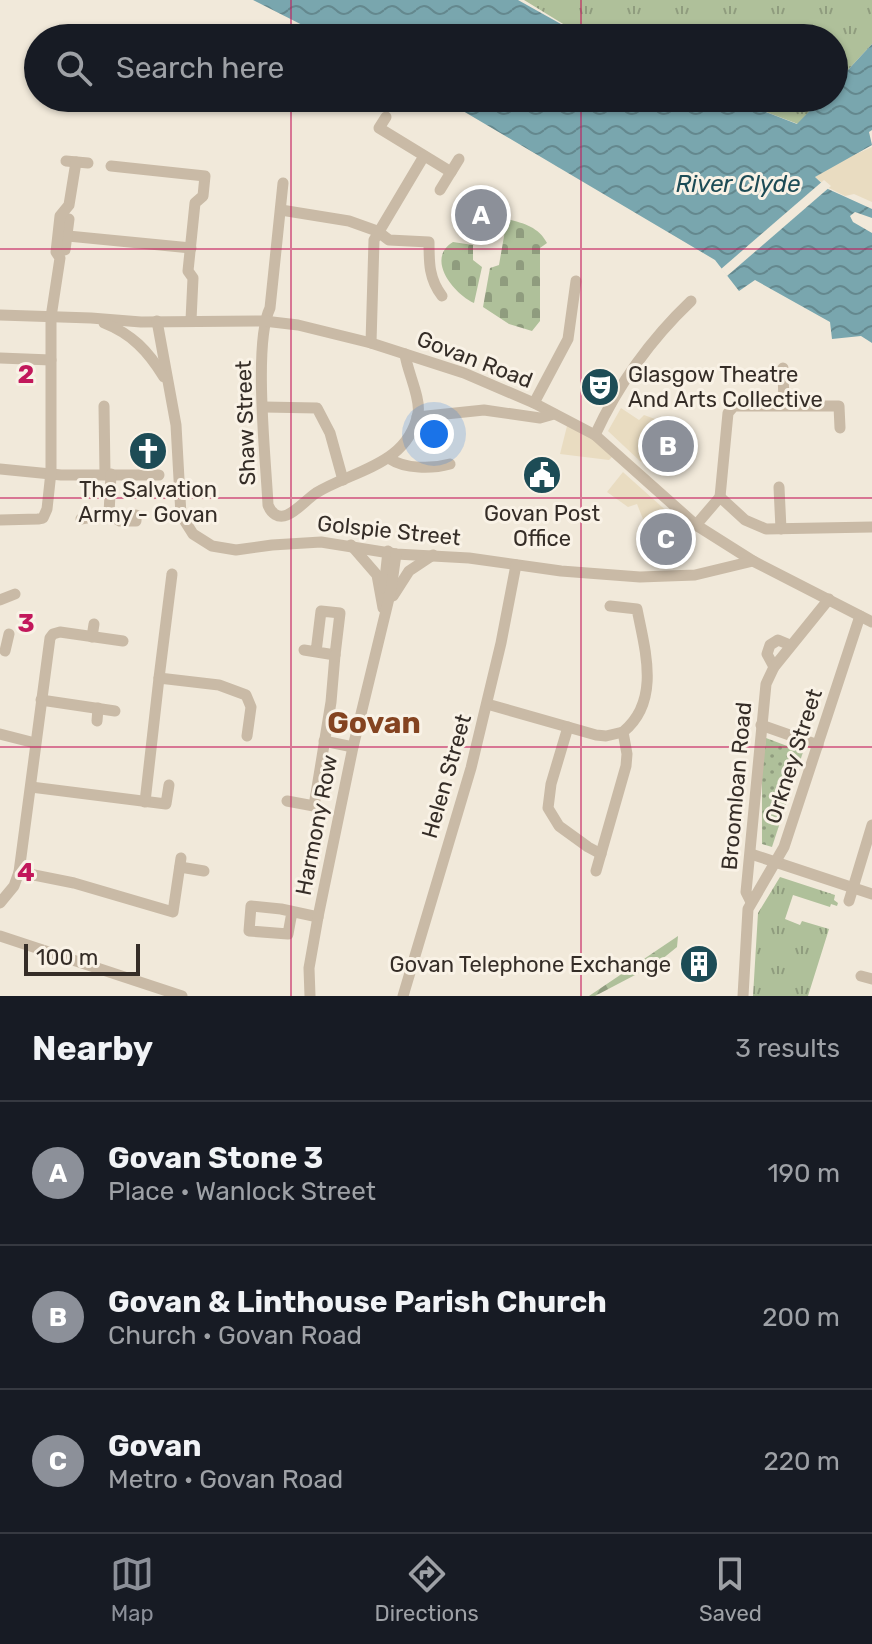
<!DOCTYPE html>
<meta charset="utf-8">
<style>
body{margin:0;font-family:Rubik,sans-serif;background:#242831;color:#f1f3f6}
.scale{position:absolute;left:24px;bottom:20px;width:116px;box-sizing:border-box;padding-left:8px;border:4px solid #352d27;border-top:0;font-size:22px;line-height:28px;white-space:nowrap;color:#352d27;-webkit-text-stroke:6px #f9f2e6;paint-order:stroke}
.you{position:absolute;left:434px;top:434px;width:28px;height:28px;margin:-20px;border:6px solid #fff;border-radius:50%;background:#1a73e8;box-shadow:0 0 0 12px #1a73e833}
.badge{display:grid;place-items:center;width:52px;height:52px;border-radius:50%;background:#8c9099;color:#fff;font-size:26px;font-weight:700}
.pin{position:absolute;translate:-50% -50%;border:4px solid #fff;box-shadow:0 2px 8px #0006}
.list{margin:0;padding:0;list-style:none}
h2{display:flex;justify-content:space-between;align-items:center;height:104px;margin:0;padding:0 32px;font-size:34px}
h2 small{font-size:26px;font-weight:400;color:#9ea1a6}
.list li{display:grid;grid-template-columns:52px 1fr auto;gap:24px;align-items:center;box-sizing:border-box;height:144px;padding:0 32px;border-top:2px solid #363941}
.list b{display:block;font-size:30px;white-space:nowrap}
.list p{margin:0;font-size:26px;white-space:nowrap;color:#9ea1a6}
.list em{font-size:26px;font-style:normal;color:#9ea1a6}
.icon{flex:none;width:44px;height:44px;fill:none;stroke:currentColor;stroke-width:2;stroke-linecap:round;stroke-linejoin:round}
.map{position:relative;flex:none;width:872px;height:996px;overflow:hidden}
.search{position:absolute;background:#171b24;box-shadow:0 2px 6px #0004;left:24px;right:24px;top:24px;height:88px;display:flex;align-items:center;gap:20px;box-sizing:border-box;padding:0 28px;border-radius:44px;color:#9ea1a6;font-size:30px}
.sheet{height:536px;background:#171b24}
nav{display:flex;justify-content:space-around;align-items:center;box-sizing:border-box;height:112px;border-top:2px solid #363941;background:#171b24;font-size:22px;color:#9ea1a6}
nav a{display:grid;justify-items:center;gap:4px}
nav .on{color:#8c9099}
.map>svg:first-child{display:block}
.grass{fill:url(#grass-tufts)}
.forest{fill:url(#forest-firs)}
.cemetery{fill:url(#cemetery-stones)}
.park{fill:url(#park-dots)}
.plaza{fill:#e9dcc1}
.water{fill:url(#water-waves)}
.pier{fill:#f1e9da}
.lines{fill:none;stroke-linecap:round;stroke-linejoin:round}
.minor{stroke:#c9baa6;stroke-width:11}
.rail{stroke:#352d27;stroke-width:2;stroke-dasharray:2 6;stroke-linecap:butt}
.grid{fill:none;stroke:#c2185b;stroke-width:2;stroke-opacity:0.55}
.labels{text-anchor:middle;stroke-width:6;stroke-linejoin:round;paint-order:stroke}
.street-label{font-size:22px;fill:#352d27;stroke:#f9f2e6}
.poi-label{font-size:22px;fill:#352d27;stroke:#f9f2e6}
.water-label{font-size:24px;font-style:italic;fill:#1d4c56;stroke:#f9f2e6}
.district-label{font-size:30px;font-weight:bold;fill:#844320;stroke:#f9f2e6}
.grid-label{font-size:26px;text-anchor:middle;font-weight:bold;fill:#c2185b;stroke:#f9f2e6;stroke-width:6;stroke-linejoin:round;paint-order:stroke}
</style>
<div class="map">
<svg width="872" height="996" viewBox="0 0 872 996">
<defs>
<pattern id="grass-tufts" width="24" height="20" patternUnits="userSpaceOnUse" patternTransform="scale(2)"><rect width="24" height="20" fill="#afc09a"/><path d="M3 7l-1-3M5 7V3M7 7l1-3M15 17l-1-3M17 17v-4M19 17l1-3" fill="none" stroke="#8f9c7e"/></pattern>
<pattern id="forest-firs" width="22" height="20" patternUnits="userSpaceOnUse" patternTransform="scale(2)"><rect width="22" height="20" fill="#afc09a"/><path d="M5 1l3.5 6h-7zM16 11l3.5 6h-7z" fill="#8f9c7e"/></pattern>
<pattern id="cemetery-stones" width="16" height="16" patternUnits="userSpaceOnUse" patternTransform="scale(2)"><rect width="16" height="16" fill="#afc09a"/><path d="M2 7V4a2 2 0 0 1 4 0v3zM10 15v-3a2 2 0 0 1 4 0v3z" fill="#8f9c7e"/></pattern>
<pattern id="park-dots" width="8" height="8" patternUnits="userSpaceOnUse" patternTransform="scale(2)"><rect width="8" height="8" fill="#afc09a"/><path d="M2 2h.1M6 6h.1" fill="none" stroke="#8f9c7e" stroke-width="1.8" stroke-linecap="round"/></pattern>
<pattern id="water-waves" width="16" height="10" patternUnits="userSpaceOnUse" patternTransform="scale(2)"><rect width="16" height="10" fill="#79a6ae"/><path d="M0 5q4-4 8 0t8 0" fill="none" stroke="#64888e"/></pattern>
</defs>
<rect width="100%" height="100%" fill="#f1e9da"/>
<!-- grass -->
<g class="grass">
<polygon points="524,0 872,0 872,44 834,85 834,38 586,38"/>
<polygon points="729,98 822,98 798,124"/>
<polygon points="780,877 835,895 834,900 838,903 837,906 831,904 830,907 793,895 785,919 800,925 802,921 829,929 808,996 753,996 758,913"/>
</g>
<!-- forest -->
<polygon class="forest" points="678,936 677,947 656,964 595,996 589,996"/>
<!-- cemetery -->
<g class="cemetery">
<path d="M507 219C523 223 539 227 547 243L540 248V321L532 331 509 324 483 307 490 268 499 265Z"/>
<path d="M453 242 473 245V260L482 267 474 303C454 294 425 259 453 242Z"/>
</g>
<!-- park -->
<polygon class="park" points="766,738 803,752 772,847 762,844 762,768"/>
<!-- plaza -->
<g class="plaza">
<polygon points="872,147 872,202 854,194 845,196 827,187 815,177 843,160"/>
<polygon points="621,408 639,420 644,415 663,422 653,457 643,455 641,462 608,431"/>
<polygon points="572,423 616,453 609,460 560,454 567,426"/>
<polygon points="623,472 624,473 671,515 645,524 637,504 628,507 607,492"/>
</g>
<!-- water -->
<g class="water">
<polygon points="253,0 518,0 586,38 328,38"/>
<polygon points="872,44 872,130 869,132 872,145 815,177 828,189 872,209 872,218 855,212 850,216 853,222 872,233 872,343 861,336 832,339 830,322 755,280 739,291 715,260 441,98 729,98 797,124 822,98 834,98 834,85"/>
</g>
<!-- pier -->
<polygon class="pier" points="824,180 831,186 727,276 721,269"/>
<g class="lines">
<!-- minor -->
<g class="minor">
<polyline points="386,117 379,128 451,172 459,159"/>
<polyline points="66,161 88,163"/>
<polyline points="111,166 205,176 203,196 195,203 188,271 193,278 191,320"/>
<path d="M283 183 270 308C253 343 266 461 268 505 271 513 278 519 287 515 297 511 307 499 316 493 354 470 408 465 418 413 421 398 407 371 405 354"/>
<polyline points="440,190 451,172"/>
<path d="M281 210 349 221 377 231 389 240 429 242C429 263 429 279 442 296"/>
<polyline points="68,236 191,248"/>
<polyline points="65,250 69,219"/>
<polyline points="0,315 91,318 141,322 264,321 298,325 371,343 464,373 534,403 595,435 696,525 753,561 872,622"/>
<polyline points="157,321 176,425 181,515 193,534 212,546 236,550 272,545 321,542 396,554 469,558 561,571 640,577 695,575 753,561"/>
<path d="M104 323C132 334 148 351 164 377"/>
<polyline points="371,343 374,240 424,156"/>
<polyline points="0,358 51,360"/>
<polyline points="783,368 784,405"/>
<polyline points="534,403 568,339 576,281"/>
<polyline points="104,406 105,474"/>
<polyline points="264,407 317,408 330,433 343,480"/>
<polyline points="417,417 484,410 540,418 554,414"/>
<path d="M595 435C619 383 650 340 691 301"/>
<path d="M390 459C405 469 432 469 450 464"/>
<polyline points="0,469 61,475 159,475"/>
<polyline points="779,487 781,529"/>
<polyline points="720,497 728,413 734,406 839,406 840,428"/>
<polyline points="109,514 111,474"/>
<polyline points="81,519 109,514 120,521 136,521 136,515"/>
<polyline points="0,520 38,519 43,518 47,509 51,472 51,317 60,258 56,252 60,216 69,205 76,162"/>
<polyline points="696,525 720,497 745,520 766,529 872,527"/>
<polyline points="351,545 377,575 383,608"/>
<polyline points="384,588 388,551"/>
<polyline points="393,596 409,571 433,555"/>
<polyline points="0,600 15,594"/>
<polyline points="92,637 94,624"/>
<polyline points="304,650 335,655 340,613 321,611 316,652"/>
<polyline points="5,651 9,634"/>
<polyline points="774,667 767,654 770,645 778,640 790,645"/>
<polyline points="159,678 172,574"/>
<polyline points="41,700 115,711"/>
<polyline points="487,704 596,735 606,736 623,732"/>
<polyline points="97,721 98,708"/>
<polyline points="761,725 818,745"/>
<polyline points="568,727 551,784 548,808 559,826 588,847 601,854"/>
<polyline points="0,734 35,743"/>
<polyline points="324,741 353,747"/>
<polyline points="31,787 166,804 169,785"/>
<polyline points="287,801 314,806 331,702 335,655"/>
<polyline points="145,802 159,678 219,685 246,695 251,707 247,736"/>
<polyline points="751,854 872,894"/>
<polyline points="180,867 204,871"/>
<path d="M596 871 626 766 627 754 623 732C661 701 645 650 637 609L610 606"/>
<polyline points="19,872 74,883 173,912 181,858"/>
<polyline points="849,901 872,825"/>
<polyline points="751,902 746,892 766,684 774,667 829,599"/>
<polyline points="0,903 14,886 19,872 50,638 53,634 60,632 123,641"/>
<polyline points="292,912 288,934 249,931 251,906 281,909 318,917"/>
<polyline points="0,936 182,996"/>
<polyline points="861,976 872,979"/>
<polyline points="310,996 309,968 318,917 353,747 391,590 396,554"/>
<polyline points="403,996 471,768 501,643 516,565"/>
<polyline points="743,996 748,909 784,847 860,616"/>
</g>
<!-- rail -->
<polyline class="rail" points="663,521 676,555"/>
</g>
<!-- grid -->
<path class="grid" d="M291 0V38M581 0V38M291 98V996M581 98V996M0 249H872M0 498H872M0 747H872"/>
<!-- icons -->
<defs>
<symbol id="theatre-disc" viewBox="-11 -11 22 22"><circle r="9.5" fill="#1d4c56" stroke="#f9f2e6"/><path d="M-5-5.5Q0-4 5-5.5V0Q5 5 0 6Q-5 5-5 0ZM-3.3-2.5H-1v1.5H-3.3ZM1-2.5H3.3v1.5H1ZM-2.8 1Q0 5.5 2.8 1Z" fill="#fff"/></symbol>
<symbol id="church-disc" viewBox="-11 -11 22 22"><circle r="9.5" fill="#1d4c56" stroke="#f9f2e6"/><path d="M-1.2-6h2.4v3.5h3.3v2.4h-3.3V6h-2.4V-.1h-3.3v-2.4h3.3Z" fill="#fff"/></symbol>
<symbol id="civic-disc" viewBox="-11 -11 22 22"><circle r="9.5" fill="#1d4c56" stroke="#f9f2e6"/><path d="M-.6-6.5H3V-4.5H.6V-3L4-1V1h2V6H-6V1h2V-1L-.6-3ZM-1.2 2.5V6h2.4V2.5Z" fill="#fff"/></symbol>
<symbol id="building-disc" viewBox="-11 -11 22 22"><circle r="9.5" fill="#1d4c56" stroke="#f9f2e6"/><path d="M-4-6H4V6H1V3H-1V6H-4ZM-2.5-4.3h1.7v1.8h-1.7ZM.8-4.3h1.7v1.8H.8ZM-2.5-1h1.7V.8h-1.7ZM.8-1h1.7V.8H.8Z" fill="#fff"/></symbol>
</defs>
<g fill-rule="evenodd">
<use href="#theatre-disc" x="578" y="365" width="44" height="44"/>
<use href="#church-disc" x="126" y="429" width="44" height="44"/>
<use href="#civic-disc" x="520" y="453" width="44" height="44"/>
<use href="#building-disc" x="677" y="942" width="44" height="44"/>
</g>
<g class="labels">
<!-- street labels -->
<g class="street-label">
<text transform="translate(475 359) rotate(21)" y="8">Govan Road</text>
<text transform="translate(245 423) rotate(-92)" y="8">Shaw Street</text>
<text transform="translate(389 530) rotate(6)" y="8">Golspie Street</text>
<text transform="translate(793 756) rotate(-72)" y="8">Orkney Street</text>
<text transform="translate(446 776) rotate(-74)" y="8">Helen Street</text>
<text transform="translate(736 786) rotate(-85)" y="8">Broomloan Road</text>
<text transform="translate(316 825) rotate(-79)" y="8">Harmony Row</text>
</g>
<!-- poi labels -->
<g class="poi-label">
<text x="628" y="382" text-anchor="start">Glasgow Theatre<tspan x="628" dy="25">And Arts Collective</tspan></text>
<text x="148" y="497">The Salvation<tspan x="148" dy="25">Army - Govan</tspan></text>
<text x="542" y="521">Govan Post<tspan x="542" dy="25">Office</tspan></text>
<text x="671" y="972" text-anchor="end">Govan Telephone Exchange</text>
</g>
<!-- water labels -->
<g class="water-label">
<text x="738" y="192">River Clyde</text>
</g>
<!-- district labels -->
<g class="district-label">
<text x="374" y="733">Govan</text>
</g>
</g>
<g class="grid-label">
<text x="26" y="383">2</text>
<text x="26" y="632">3</text>
<text x="26" y="881">4</text>
</g>
</svg>
<div class="scale">100 m</div>
<div class="you"></div>
<div class="pin badge" style="left:481px;top:215px">A</div>
<div class="pin badge" style="left:668px;top:446px">B</div>
<div class="pin badge" style="left:666px;top:539px">C</div>
<div class="search"><svg class="icon" aria-label="search" viewBox="0 0 24 24"><circle cx="10" cy="10" r="6"/><path d="M15 15l6 6"/></svg>Search here</div>
</div>
<section class="sheet">
<h2>Nearby<small>3 results</small></h2>
<ul class="list">
<li><span class="badge">A</span><div><b>Govan Stone 3</b><p>Place · Wanlock Street</p></div><em>190 m</em></li>
<li><span class="badge">B</span><div><b>Govan &amp; Linthouse Parish Church</b><p>Church · Govan Road</p></div><em>200 m</em></li>
<li><span class="badge">C</span><div><b>Govan</b><p>Metro · Govan Road</p></div><em>220 m</em></li>
</ul>
</section>
<nav>
<a class="on"><svg class="icon" aria-label="map" viewBox="0 0 24 24"><path d="M3 6l6-2 6 2 6-2v14l-6 2-6-2-6 2zM9 4v14M15 6v14"/></svg>Map</a>
<a><svg class="icon" aria-label="directions" viewBox="0 0 24 24"><path d="M12 3l9 9-9 9-9-9zM9 14v-3h6M13 9l2 2-2 2"/></svg>Directions</a>
<a><svg class="icon" aria-label="saved" viewBox="0 0 24 24"><path d="M7 4h10v16l-5-4-5 4z"/></svg>Saved</a>
</nav>
